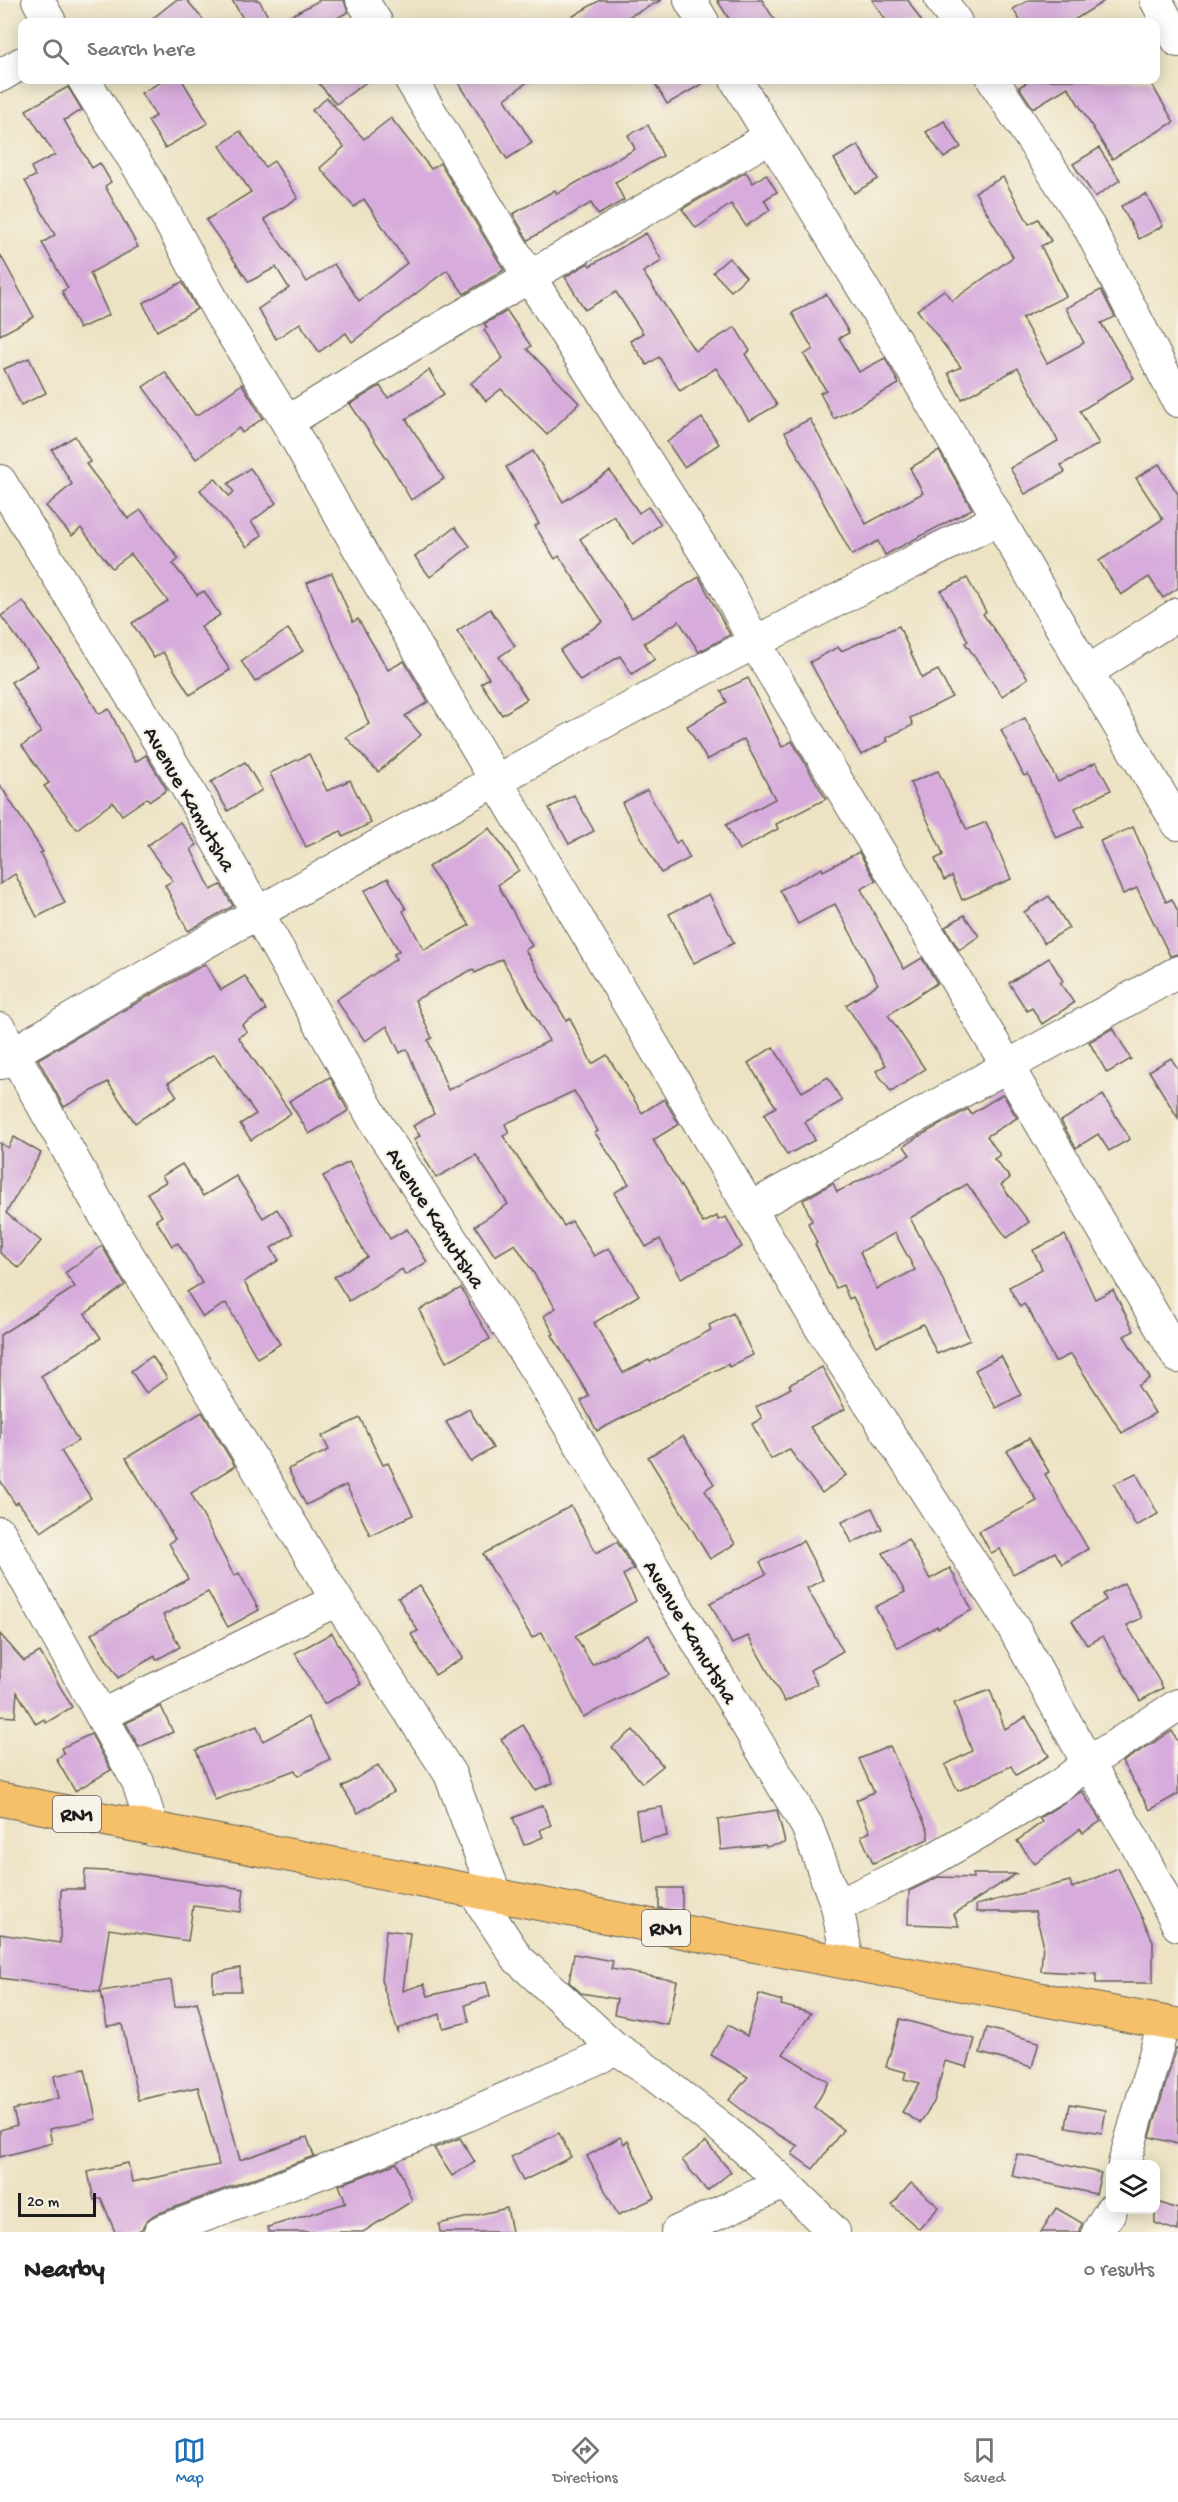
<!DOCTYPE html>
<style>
body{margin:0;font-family:"Gochi Hand",sans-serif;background:#f6f6f6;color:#222}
.controls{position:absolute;right:18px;bottom:18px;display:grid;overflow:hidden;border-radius:12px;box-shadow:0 3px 15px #0003}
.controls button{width:54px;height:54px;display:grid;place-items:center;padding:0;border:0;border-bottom:2px solid #e0e0e0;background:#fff;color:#222;font:30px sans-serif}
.scale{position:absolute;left:18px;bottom:15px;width:78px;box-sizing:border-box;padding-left:6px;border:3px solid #1c1c1c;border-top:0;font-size:16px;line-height:21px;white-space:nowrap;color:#1c1c1c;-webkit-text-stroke:4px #f7f3e8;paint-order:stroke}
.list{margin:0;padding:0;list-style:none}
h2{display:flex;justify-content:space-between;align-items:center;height:78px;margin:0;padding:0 24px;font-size:26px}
h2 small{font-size:20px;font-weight:400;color:#767676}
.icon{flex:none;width:33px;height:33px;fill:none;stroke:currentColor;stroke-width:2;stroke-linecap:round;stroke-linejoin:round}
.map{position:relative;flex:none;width:1178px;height:2232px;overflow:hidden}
.search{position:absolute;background:#fff;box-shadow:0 3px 15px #0003;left:18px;right:18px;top:18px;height:66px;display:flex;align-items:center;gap:15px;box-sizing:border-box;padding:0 21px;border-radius:12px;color:#767676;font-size:22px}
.sheet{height:186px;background:#fff}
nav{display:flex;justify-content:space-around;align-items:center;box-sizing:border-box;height:84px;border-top:2px solid #e0e0e0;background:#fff;font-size:16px;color:#767676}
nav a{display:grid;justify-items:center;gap:3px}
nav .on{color:#1f6fb2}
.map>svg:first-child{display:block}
.building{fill:#d7acdc;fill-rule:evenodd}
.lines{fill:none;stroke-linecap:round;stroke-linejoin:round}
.minor-casing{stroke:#656257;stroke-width:34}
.highway-casing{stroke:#656257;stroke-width:35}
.minor{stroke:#fff;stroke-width:32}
.highway{stroke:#f6c06b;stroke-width:33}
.labels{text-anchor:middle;stroke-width:4.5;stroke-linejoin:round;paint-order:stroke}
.shield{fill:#f7f3e8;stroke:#5e5c59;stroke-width:1.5}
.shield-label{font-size:21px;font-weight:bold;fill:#1c1c1c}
.street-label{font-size:22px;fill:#1c1c1c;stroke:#f7f3e8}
</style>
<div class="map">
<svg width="1178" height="2232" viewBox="0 0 1178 2232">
<rect width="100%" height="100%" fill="#f7f3e8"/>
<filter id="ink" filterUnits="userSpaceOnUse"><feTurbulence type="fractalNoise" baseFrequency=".0167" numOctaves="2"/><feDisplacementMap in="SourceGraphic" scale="12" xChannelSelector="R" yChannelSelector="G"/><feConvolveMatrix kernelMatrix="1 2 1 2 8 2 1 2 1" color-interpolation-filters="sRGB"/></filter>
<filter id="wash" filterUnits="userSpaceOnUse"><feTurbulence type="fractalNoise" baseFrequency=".008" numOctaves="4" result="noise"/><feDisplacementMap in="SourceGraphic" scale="24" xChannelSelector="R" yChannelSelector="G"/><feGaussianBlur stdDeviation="1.35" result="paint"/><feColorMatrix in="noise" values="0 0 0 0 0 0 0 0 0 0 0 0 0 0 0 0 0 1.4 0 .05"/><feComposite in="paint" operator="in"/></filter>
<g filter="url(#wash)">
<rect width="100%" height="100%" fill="#ede3c4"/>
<g id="blocks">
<!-- building -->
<g class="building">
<polygon points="176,0 187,0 205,22 148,22"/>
<polygon points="232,0 259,0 271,22 245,22"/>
<polygon points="320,0 344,0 348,12 330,22 279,22"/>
<polygon points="600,0 662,0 618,22 563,22"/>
<polygon points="717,0 762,0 776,22 731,22"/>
<polygon points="872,0 908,0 922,22 887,22"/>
<polygon points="1029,0 1106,0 1071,22 1021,22 1013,9"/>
<polygon points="165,80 182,80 208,123 165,148 148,121 156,116 141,93"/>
<polygon points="316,80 369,80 336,104"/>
<polygon points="457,80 530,80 505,99 532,143 507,159"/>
<polygon points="653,80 709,80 667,104"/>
<polygon points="1031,80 1149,80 1174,122 1112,159 1068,87 1033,108 1019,87"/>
<polygon points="68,87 82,110 64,120 92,168 100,163 111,182 105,186 138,247 90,273 109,315 79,329 62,291 68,288 42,243 55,235 25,181 35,176 31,167 55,155 26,110"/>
<polygon points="327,98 364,139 391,118 431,169 440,163 504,270 464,294 447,270 352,342 346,333 319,352 300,323 276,339 258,309 289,288 276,267 249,282 206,220 251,192 220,146 240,131 265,167 274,161 298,198 264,219 307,282 334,264 359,301 407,263 364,199 354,207 320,168 344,147 312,110"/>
<polygon points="944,121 961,147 944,158 926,132"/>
<polygon points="648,125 663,156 615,182 624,200 598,215 591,203 528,240 513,214 555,190 557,194 635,149 628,135"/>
<polygon points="858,145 878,179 854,193 834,159"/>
<polygon points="1099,148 1120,180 1095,197 1073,164"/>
<polygon points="746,172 753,183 766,174 777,192 764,200 770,210 746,226 731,204 696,228 682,209"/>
<polygon points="1003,177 1029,224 1038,219 1051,241 1041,246 1066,296 1022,318 1047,363 1084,343 1066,308 1101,290 1115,317 1101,323 1134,378 1080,411 1099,444 1061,465 1065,472 1025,494 1010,468 1058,441 1018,368 962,399 948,373 961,367 917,310 944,290 952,301 1013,257 975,192"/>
<polygon points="1146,194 1163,226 1139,239 1121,206"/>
<polygon points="646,233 662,261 643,272 694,350 696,351 735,327 750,351 745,354 777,405 749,421 716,368 680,391 659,357 647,365 630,341 643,333 616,292 585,310 565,277 588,263 590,266"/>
<polygon points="0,254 34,317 0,335"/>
<polygon points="729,258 746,277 731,291 713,272"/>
<polygon points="182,282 197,309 157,331 143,303"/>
<polygon points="826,294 849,333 839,338 859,372 885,358 899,384 834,419 820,393 826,390 804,355 813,349 792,313"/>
<polygon points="507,311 531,346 527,349 579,403 547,435 501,389 486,401 471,383 503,358 484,330 487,328 484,324"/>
<polygon points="29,358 46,393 21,405 4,369"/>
<polygon points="429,370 444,394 406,419 444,479 411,500 388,460 350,404 380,386 388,398"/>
<polygon points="165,372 195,415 198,415 242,384 263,418 242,433 239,428 196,459 143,387"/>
<polygon points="702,418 719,444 684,467 667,442"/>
<polygon points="810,419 866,524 923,493 910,468 939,451 972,509 885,555 878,541 852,555 785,432"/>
<polygon points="75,436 90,462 86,464 128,519 141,510 179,559 173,564 197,595 204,591 220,615 201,627 230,670 190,695 163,652 154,658 132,623 168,601 131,554 112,568 81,528 72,536 46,506 72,484 52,450"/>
<polygon points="533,451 563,502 610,471 639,513 648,507 661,524 633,544 614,516 580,539 632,618 699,577 730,635 699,652 679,621 644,643 655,659 632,674 620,656 580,681 560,650 603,622 559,556 555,559 535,526 539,524 506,467"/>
<polygon points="1159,464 1178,494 1178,588 1163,598 1149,577 1121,595 1099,561 1163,519 1136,478"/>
<polygon points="250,468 276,503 251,522 262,535 247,547 200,490 215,478 229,496 234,492 228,484"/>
<polygon points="455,527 470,546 430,577 415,557"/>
<polygon points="332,573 353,622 358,619 388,670 404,661 428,702 405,716 421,735 378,772 346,737 369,724 307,583"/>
<polygon points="967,578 986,612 983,614 1028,678 1002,696 965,643 968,641 941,591"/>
<polygon points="23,601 63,656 99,714 109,709 135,762 146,755 167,790 150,801 147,798 122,815 113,802 77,829 44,786 49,783 22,746 41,732 11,682 38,666 1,616"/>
<polygon points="490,609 515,646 499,657 527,699 502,715 481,683 489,678 457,631"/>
<polygon points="899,626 922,678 938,670 952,697 910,718 913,725 886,738 888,741 861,755 810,662 838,647 841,651"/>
<polygon points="288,629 303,651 255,682 241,661"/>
<polygon points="748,678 782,747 792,741 826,799 776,824 778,829 739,850 726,825 775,799 744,739 707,760 687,726 727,702 721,691"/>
<polygon points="1025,718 1058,782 1096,762 1111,790 1075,808 1083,826 1056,838 1028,774 1024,776 1001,730"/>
<polygon points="309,754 327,791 350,780 371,823 343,837 341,831 306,847 270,773"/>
<polygon points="245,762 262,790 228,811 211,782"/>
<polygon points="938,771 967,830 986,822 1011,879 962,900 952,876 944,880 935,859 943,855 941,849 910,783"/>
<polygon points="0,785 43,852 40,853 65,903 37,917 15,874 0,884"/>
<polygon points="647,790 676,843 680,840 690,858 661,873 622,803"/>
<polygon points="574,795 594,831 569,844 549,808"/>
<polygon points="180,822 197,845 191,849 211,890 221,885 233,906 188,931 165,885 173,881 147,846"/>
<polygon points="1133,827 1166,902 1172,899 1178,912 1178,954 1170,956 1137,888 1123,894 1100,841"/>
<path d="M490 828 519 870 498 885 532 946 525 950 566 1020 570 1018 592 1064 607 1055 642 1113 664 1099 679 1124 653 1140 703 1223 717 1216 718 1220 726 1217 742 1247 681 1278 660 1239 646 1247 614 1193 629 1184 595 1133 598 1131 574 1091 505 1124 509 1133 503 1136 564 1226 572 1221 594 1256 609 1248 639 1295 594 1323 623 1373 649 1360 650 1362 711 1330 709 1325 733 1313 753 1355 729 1367 728 1364 684 1386 597 1431 581 1401 589 1396 552 1335 554 1334 544 1316 556 1308 515 1244 495 1256 475 1226 508 1204 476 1155 436 1178 414 1139 420 1136 413 1126 434 1114 407 1049 400 1053 387 1026 365 1041 336 1000 396 959 394 954 399 951 364 891 388 878 406 909 403 911 424 950 470 925 428 867ZM502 959 549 1041 448 1090 428 1040 432 1038 415 1000 473 969 475 973Z"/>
<polygon points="859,852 876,881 861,889 904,969 922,958 937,983 888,1015 925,1069 891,1092 876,1071 886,1065 846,1005 878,984 835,904 798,924 780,890 822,868 823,871"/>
<polygon points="709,894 734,943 694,963 669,914"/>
<polygon points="1049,896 1069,928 1044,943 1024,912"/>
<polygon points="964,915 979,936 959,950 945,927"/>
<polygon points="1049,958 1063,981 1060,983 1074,1003 1042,1024 1032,1008 1027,1011 1009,983"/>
<polygon points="205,964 221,990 245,976 266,1010 242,1025 247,1032 238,1037 291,1113 251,1140 240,1124 256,1114 214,1054 168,1083 177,1096 135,1123 108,1082 64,1107 38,1059"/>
<polygon points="1113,1028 1131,1059 1107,1073 1089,1042"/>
<polygon points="773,1047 802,1092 828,1077 842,1101 805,1122 815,1140 787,1155 764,1114 776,1107 748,1063"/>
<polygon points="1171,1058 1178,1069 1178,1118 1149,1071"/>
<polygon points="330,1077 348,1111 309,1134 289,1101"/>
<path d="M1003 1094 1017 1118 987 1136 1000 1155 994 1159 1010 1178 1001 1185 1029 1222 1007 1238 967 1184 910 1218 938 1269 970 1340 937 1354 923 1324 877 1346 853 1297 849 1299 843 1285 836 1288 815 1244 817 1243 808 1223 812 1221 803 1200 833 1183 837 1192 910 1155 904 1146 916 1138 968 1109 971 1114ZM895 1233 915 1270 877 1289 860 1252Z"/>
<polygon points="1103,1095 1130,1139 1109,1151 1098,1134 1076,1148 1061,1121"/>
<polygon points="14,1137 41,1153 6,1213 41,1241 19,1268 0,1253 0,1143 8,1148"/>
<polygon points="349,1162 390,1239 407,1229 427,1262 405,1275 402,1269 349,1301 334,1277 367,1257 323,1176"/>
<polygon points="182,1164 203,1196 236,1176 263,1218 277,1209 293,1234 271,1248 279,1260 244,1282 280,1344 257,1358 226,1303 203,1317 187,1292 202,1283 178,1243 172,1246 156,1220 162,1216 147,1193 166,1182 162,1176"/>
<polygon points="1065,1235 1095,1299 1113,1290 1134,1331 1124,1336 1150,1378 1138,1386 1155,1413 1122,1433 1071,1354 1055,1362 1031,1314 1024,1304 1020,1307 1009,1287 1042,1269 1033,1250"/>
<polygon points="102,1246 125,1285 85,1314 101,1338 41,1376 78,1441 61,1451 91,1498 41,1532 18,1502 15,1504 0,1480 0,1335 75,1287 65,1273"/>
<polygon points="461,1288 490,1339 446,1362 419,1310"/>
<polygon points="152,1356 167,1378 146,1393 131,1371"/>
<polygon points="1001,1356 1021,1395 996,1408 975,1370"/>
<polygon points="822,1367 845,1409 810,1427 846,1475 822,1493 789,1449 771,1459 752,1424 762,1418 756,1407 791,1388 789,1385"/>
<polygon points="469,1409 493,1448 471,1462 446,1422"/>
<polygon points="202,1412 235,1466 191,1493 234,1576 239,1573 259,1610 228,1627 208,1592 163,1615 180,1647 156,1660 155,1656 118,1678 91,1634 188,1579 169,1543 175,1539 126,1458"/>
<polygon points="360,1418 383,1465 388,1463 413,1515 370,1535 346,1485 306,1505 288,1469 329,1450 322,1436"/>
<polygon points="683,1436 714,1484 705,1490 735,1544 710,1559 648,1457"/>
<polygon points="1029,1438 1049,1472 1045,1474 1088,1549 1062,1564 1055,1552 1013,1574 1000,1549 991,1553 979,1531 1037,1501 1007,1451"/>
<polygon points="1136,1473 1158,1514 1136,1526 1114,1484"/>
<polygon points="571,1506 596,1553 617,1542 634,1569 623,1575 636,1601 575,1636 592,1665 649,1635 669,1675 583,1717 542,1632 532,1638 483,1554"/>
<polygon points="872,1508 882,1529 852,1543 842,1522"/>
<polygon points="908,1539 930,1579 950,1568 972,1610 938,1628 937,1626 898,1648 875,1607 905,1592 883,1553"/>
<polygon points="803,1541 823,1580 807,1588 843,1651 810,1670 817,1684 785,1702 748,1636 732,1644 710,1603 766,1574 760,1562"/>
<polygon points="1124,1583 1142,1618 1127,1625 1163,1688 1140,1701 1103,1636 1087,1645 1072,1621 1106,1600 1103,1594"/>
<polygon points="420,1586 463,1658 435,1675 411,1634 418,1631 398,1598"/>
<polygon points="332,1633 361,1684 324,1704 295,1653"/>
<polygon points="0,1634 24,1661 40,1652 72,1707 46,1723 44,1719 36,1724 17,1692 15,1717 0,1716"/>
<polygon points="990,1690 1005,1729 1026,1717 1049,1756 1016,1775 1011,1766 958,1791 945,1765 972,1751 954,1703"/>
<polygon points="161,1706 173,1732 139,1747 126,1723"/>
<polygon points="308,1717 330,1759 298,1776 295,1770 215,1800 196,1750 257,1726 263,1741"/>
<polygon points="523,1725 544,1758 543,1759 553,1783 535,1790 501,1739"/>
<polygon points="633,1730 663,1766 642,1783 612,1747"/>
<polygon points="1172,1731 1178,1742 1178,1794 1150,1810 1122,1762"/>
<polygon points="91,1734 111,1770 75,1791 56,1759 64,1754 61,1748"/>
<polygon points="890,1746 928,1831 928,1839 873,1863 861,1836 870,1832 856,1800 874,1792 859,1759"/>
<polygon points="378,1765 394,1792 358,1813 342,1787"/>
<polygon points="1082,1791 1101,1821 1083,1833 1080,1829 1035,1864 1017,1841 1042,1822 1039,1818"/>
<polygon points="543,1805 551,1825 540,1830 543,1837 524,1845 513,1818"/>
<polygon points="662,1807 667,1836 640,1840 636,1811"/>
<polygon points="777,1810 785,1843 766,1847 765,1845 721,1850 718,1820"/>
<polygon points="1118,1868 1153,1941 1153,1983 1096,1983 1096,1974 1041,1971 1043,1942 1035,1912 977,1912 976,1905 1070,1881 1072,1888"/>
<polygon points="85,1870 124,1872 244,1889 241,1912 193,1906 188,1941 109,1929 100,1992 0,1978 0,1934 60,1943 61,1889 84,1889"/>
<polygon points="973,1874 1016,1874 954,1914 959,1926 908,1924 909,1891 938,1877 973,1878"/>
<polygon points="659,1888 682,1888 682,1912 659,1908"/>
<polygon points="386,1930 410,1933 403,1991 424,1984 428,1996 486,1982 490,1996 465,2005 469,2022 443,2028 440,2014 399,2028 398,2032 381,1980"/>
<polygon points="574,1954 613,1961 611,1969 677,1981 668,2025 614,2014 617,1999 581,1993 569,1982"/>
<polygon points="240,1968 241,1991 213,1991 213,1973"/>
<polygon points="171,1980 175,2007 197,2002 240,2160 307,2137 314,2156 154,2215 146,2221 142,2229 136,2232 115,2232 101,2198 94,2200 88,2172 128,2163 132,2182 219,2165 198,2087 138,2100 122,2024 107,2026 101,1991"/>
<polygon points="759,1994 782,2001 781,2005 811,2013 783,2054 829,2082 814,2107 843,2130 813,2169 792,2154 798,2146 760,2124 729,2100 748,2077 711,2055 728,2025 747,2036"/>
<polygon points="900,2019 975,2039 967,2067 945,2061 934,2102 920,2123 902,2112 920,2083 904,2079 906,2072 886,2067"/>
<polygon points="987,2028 1039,2042 1032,2067 980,2053"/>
<polygon points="1176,2048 1178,2049 1178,2144 1150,2137"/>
<polygon points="85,2069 96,2119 49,2129 52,2143 0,2157 0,2130 17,2125 13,2110 59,2098 54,2076"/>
<polygon points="1070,2104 1106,2110 1102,2133 1066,2127"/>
<polygon points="559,2133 571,2157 523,2181 511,2157"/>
<polygon points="620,2137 624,2144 628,2141 655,2198 618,2215 587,2156"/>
<polygon points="460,2138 475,2162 452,2176 434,2148"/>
<polygon points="706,2142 731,2172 707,2191 682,2160"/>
<polygon points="1017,2154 1101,2173 1096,2194 1012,2176"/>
<polygon points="397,2163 412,2201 363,2232 269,2232 268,2227 346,2203 339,2185"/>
<polygon points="911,2183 939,2207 919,2229 892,2205"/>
<polygon points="1155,2201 1178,2209 1178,2231 1155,2223"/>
<polygon points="507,2208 512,2232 440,2232 439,2224"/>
<polygon points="1056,2208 1082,2223 1080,2232 1041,2232"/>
</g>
</g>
</g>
<g filter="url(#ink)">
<use href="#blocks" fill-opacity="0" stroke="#656257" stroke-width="1.5"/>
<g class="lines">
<defs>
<g id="minor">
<polyline points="38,0 50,22"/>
<polyline points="362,0 376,22"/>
<polyline points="690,0 703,22"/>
<polyline points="941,0 956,22"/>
<polyline points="1156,0 1178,41"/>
<polyline points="0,76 22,63"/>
<polyline points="84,80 148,182 219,312 287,422 374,575 821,1328 1013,1627 1088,1763 1134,1840 1178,1925"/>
<polyline points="411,80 530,278 726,586 754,642 1008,1067 1178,1357"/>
<polyline points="736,80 908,362 1087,672 1178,824"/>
<polyline points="993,80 1089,227 1178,401"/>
<polyline points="287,422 412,345 770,137"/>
<polyline points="0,481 186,786 376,1123 538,1373 807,1826 837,1906 848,1963"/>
<polyline points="1087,672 1178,614"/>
<polyline points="0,1029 110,1225 337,1600 450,1774 495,1894"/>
<path d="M0 1063 13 1053C256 912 502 774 752 644 833 601 916 561 998 519"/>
<polyline points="751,1208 1178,972"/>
<polyline points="0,1533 138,1782 153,1830"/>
<polyline points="102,1715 337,1600"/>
<polyline points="473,1890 518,1959 614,2047 640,2064 724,2130 784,2183 834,2232"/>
<polyline points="837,1906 930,1861 1060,1785 1088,1763 1178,1705"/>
<polyline points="1124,2164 1164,2023"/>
<polyline points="160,2232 355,2160 468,2115 602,2056 614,2047"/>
<polyline points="677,2232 784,2183"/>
<polyline points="1098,2232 1111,2210"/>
</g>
<polyline id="highway" points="0,1799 752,1945 1178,2025"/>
</defs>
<!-- minor casing -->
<use href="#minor" class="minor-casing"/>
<!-- highway casing -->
<use href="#highway" class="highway-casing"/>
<!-- minor -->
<use href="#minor" class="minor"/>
<!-- highway -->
<use href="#highway" class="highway"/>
</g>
</g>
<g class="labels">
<!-- shield labels -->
<g class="shield">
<rect x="53" y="1796" width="48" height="36" rx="4.5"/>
<rect x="642" y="1910" width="48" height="36" rx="4.5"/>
</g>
<g class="shield-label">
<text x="77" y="1821">RN1</text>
<text x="666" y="1935">RN1</text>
</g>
<!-- street labels -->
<g class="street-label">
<text transform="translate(191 798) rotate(60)" y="8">Avenue Kamutsha</text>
<text transform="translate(437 1217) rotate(57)" y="8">Avenue Kamutsha</text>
<text transform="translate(692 1631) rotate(59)" y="8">Avenue Kamutsha</text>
</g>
</g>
</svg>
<div class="controls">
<button><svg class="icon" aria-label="layers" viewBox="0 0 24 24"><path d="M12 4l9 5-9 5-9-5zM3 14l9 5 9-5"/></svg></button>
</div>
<div class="scale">20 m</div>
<div class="search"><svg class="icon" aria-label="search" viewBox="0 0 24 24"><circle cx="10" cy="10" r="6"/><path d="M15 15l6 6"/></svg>Search here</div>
</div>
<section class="sheet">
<h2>Nearby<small>0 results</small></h2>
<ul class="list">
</ul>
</section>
<nav>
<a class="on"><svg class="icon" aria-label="map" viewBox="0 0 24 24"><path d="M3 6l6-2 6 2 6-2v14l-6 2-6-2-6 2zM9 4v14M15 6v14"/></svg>Map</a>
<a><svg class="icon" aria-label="directions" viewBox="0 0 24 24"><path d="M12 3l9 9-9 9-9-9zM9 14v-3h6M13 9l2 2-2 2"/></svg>Directions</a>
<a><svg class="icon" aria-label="saved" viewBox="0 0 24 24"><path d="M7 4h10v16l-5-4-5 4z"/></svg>Saved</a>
</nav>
